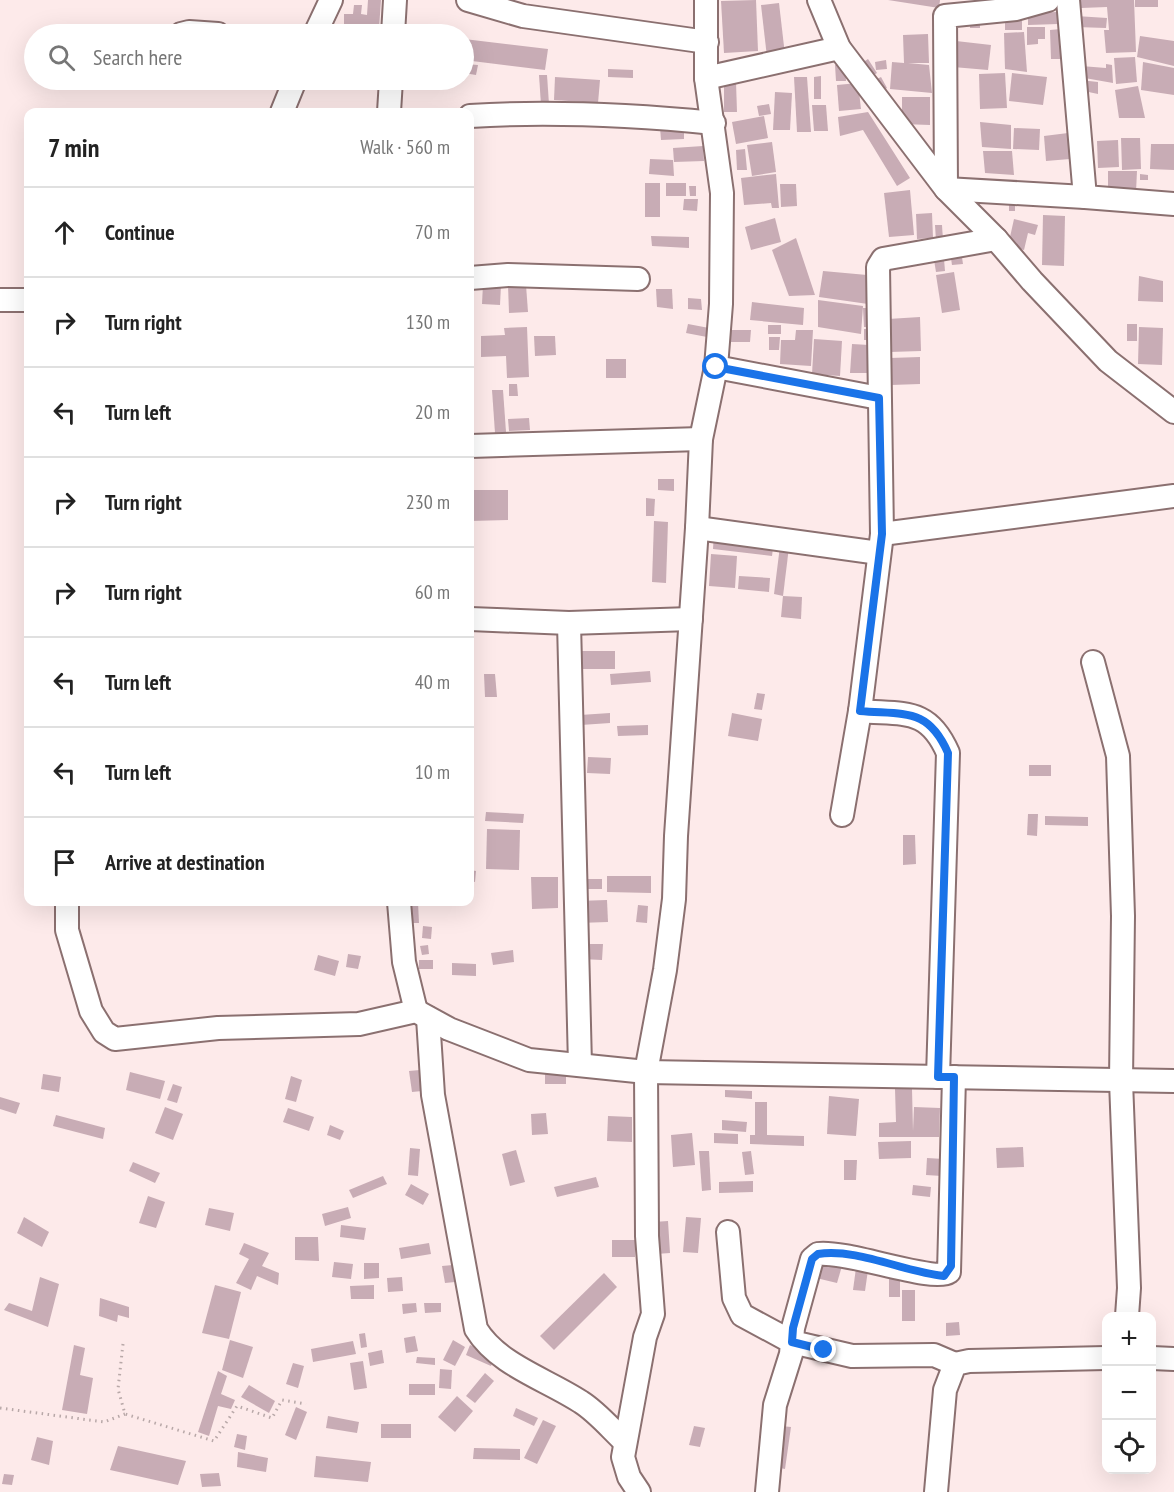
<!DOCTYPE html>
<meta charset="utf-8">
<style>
body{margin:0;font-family:"PT Sans Narrow",sans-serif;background:#f2f2f2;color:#222}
.controls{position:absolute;right:18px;bottom:18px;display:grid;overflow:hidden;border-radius:12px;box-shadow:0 6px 24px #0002}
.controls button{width:54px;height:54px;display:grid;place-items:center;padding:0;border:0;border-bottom:2px solid #e0e0e0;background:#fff;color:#222;font:30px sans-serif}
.stop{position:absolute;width:18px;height:18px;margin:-14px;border:4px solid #1a73e8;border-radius:50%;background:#fff}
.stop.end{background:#1a73e8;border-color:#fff;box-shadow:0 2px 6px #0008}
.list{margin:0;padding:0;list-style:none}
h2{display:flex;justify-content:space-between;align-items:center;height:78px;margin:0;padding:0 24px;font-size:26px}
h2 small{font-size:20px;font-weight:400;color:#767676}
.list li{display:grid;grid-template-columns:39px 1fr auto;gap:18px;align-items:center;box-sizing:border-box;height:90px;padding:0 24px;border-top:2px solid #e0e0e0}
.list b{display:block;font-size:22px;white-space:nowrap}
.list em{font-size:20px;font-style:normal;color:#767676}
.icon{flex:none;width:33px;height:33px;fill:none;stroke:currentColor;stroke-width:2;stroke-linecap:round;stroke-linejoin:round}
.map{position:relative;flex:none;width:1174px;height:1492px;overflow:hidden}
.search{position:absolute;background:#fff;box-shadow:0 6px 24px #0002;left:24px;top:24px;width:450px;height:66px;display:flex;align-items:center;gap:15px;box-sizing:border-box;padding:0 21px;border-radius:33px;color:#767676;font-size:22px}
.panel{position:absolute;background:#fff;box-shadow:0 6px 24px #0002;left:24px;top:108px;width:450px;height:798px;border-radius:12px}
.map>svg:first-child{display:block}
.building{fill:#c8acb5}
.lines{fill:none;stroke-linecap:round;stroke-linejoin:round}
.minor-casing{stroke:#8b7070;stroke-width:26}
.path{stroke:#b8a8a8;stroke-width:3;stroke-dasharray:1.5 4.5;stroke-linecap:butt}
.minor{stroke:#fff;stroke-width:22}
.route{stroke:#1a73e8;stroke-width:8}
</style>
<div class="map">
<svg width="1174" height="1492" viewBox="0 0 1174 1492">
<rect width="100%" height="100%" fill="#fdeaea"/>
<!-- building -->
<g class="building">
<polygon points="368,0 381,0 379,28 344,26 344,14 353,14 354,5 362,5 361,14 367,15"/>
<polygon points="756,0 758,51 724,53 721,1"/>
<polygon points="888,0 940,0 939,8"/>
<polygon points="1080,0 1134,0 1136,52 1106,53 1104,30 1109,30 1107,7 1081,8"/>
<rect x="1135" y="0" width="23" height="7"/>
<polygon points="779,3 785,55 767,57 761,5"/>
<polygon points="1057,12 1058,24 1028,25 1028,13"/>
<polygon points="1076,16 1107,18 1106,28 1076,27"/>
<rect x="970" y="19" width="10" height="9"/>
<rect x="1005" y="21" width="17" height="9"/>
<polygon points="1027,27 1045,27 1045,39 1038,39 1038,44 1027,45"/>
<polygon points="1061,29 1062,59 1051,59 1050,30"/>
<polygon points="1024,32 1027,72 1005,69 1004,33"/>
<polygon points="928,34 929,63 908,63 929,65 932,93 890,89 892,62 904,63 903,35"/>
<polygon points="1140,36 1174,41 1174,66 1137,57"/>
<polygon points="464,39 548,49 545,70 464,60"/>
<polygon points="956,41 991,45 988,70 953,67"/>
<polygon points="1135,57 1137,82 1116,84 1114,58"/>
<polygon points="868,59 877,73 871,77 862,63"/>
<polygon points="886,60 887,69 876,70 875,62"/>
<polygon points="1143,62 1174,68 1174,95 1141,90"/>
<polygon points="464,64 478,65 476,75 464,73"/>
<polygon points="1106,64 1112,65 1113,83 1079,77 1081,66 1106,68"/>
<polygon points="835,65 845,65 846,81 836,81"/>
<polygon points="608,69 633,70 633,78 608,77"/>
<polygon points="1005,73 1007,108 980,109 979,74"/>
<polygon points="1012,73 1047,77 1043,105 1009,101"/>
<polygon points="539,75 547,75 549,104 541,105"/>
<polygon points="821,76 821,99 814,99 814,77"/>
<polygon points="555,77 600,80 598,103 554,100"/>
<polygon points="794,77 807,77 811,132 797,132"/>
<polygon points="881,77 887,88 879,93 873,81"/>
<polygon points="1080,80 1098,82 1098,94 1079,90"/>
<polygon points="724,82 736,82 737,112 724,112"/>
<polygon points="858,83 861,109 839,111 837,85"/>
<polygon points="1138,86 1145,118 1119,118 1115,90"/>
<polygon points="775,92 792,93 790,130 773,130"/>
<polygon points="902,97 930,97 930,125 902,124"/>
<polygon points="769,104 771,114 759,116 757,106"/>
<polygon points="812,105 826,105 828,131 814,131"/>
<polygon points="868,112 910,178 897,186 863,130 840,136 838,117"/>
<polygon points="764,116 768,138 736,144 732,122"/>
<polygon points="980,122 1011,125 1011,149 982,147"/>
<polygon points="684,126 684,139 661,140 660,127"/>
<polygon points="1014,128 1040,129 1039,150 1013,149"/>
<polygon points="1068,133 1070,159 1046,161 1044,136"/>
<polygon points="1121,138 1140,138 1141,169 1122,170"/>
<polygon points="1118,140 1119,167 1098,168 1097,141"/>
<polygon points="772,142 776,172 752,176 747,145"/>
<polygon points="1151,144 1174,144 1174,170 1150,169"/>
<polygon points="703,146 704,161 674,162 673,148"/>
<polygon points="745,149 747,170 737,170 736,150"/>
<polygon points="983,151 1012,151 1014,175 985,173"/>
<polygon points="650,159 673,160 674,176 649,174"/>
<polygon points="1108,171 1137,171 1136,192 1108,192"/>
<polygon points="776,174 779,208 772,208 771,203 744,205 741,178"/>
<polygon points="1140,174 1148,175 1148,180 1140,180"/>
<rect x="645" y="183" width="15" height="34"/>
<rect x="666" y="183" width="20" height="13"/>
<polygon points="780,184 796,184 797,206 781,207"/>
<polygon points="689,186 696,186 696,196 690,196"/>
<polygon points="910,190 914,235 889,237 884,193"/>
<polygon points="684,199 698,199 697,211 683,210"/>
<rect x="1009" y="203" width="6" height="8"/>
<polygon points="932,213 933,238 917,239 916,214"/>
<polygon points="1043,215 1065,216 1064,266 1042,265"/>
<polygon points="775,218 781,242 751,250 745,227"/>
<polygon points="1014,219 1038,225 1035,235 1028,233 1024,250 1008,246"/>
<polygon points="935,225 942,225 943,240 936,241"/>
<polygon points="651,236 689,237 689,248 652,246"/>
<polygon points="796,238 815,295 789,296 772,250"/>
<polygon points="961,251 963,264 952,265 950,252"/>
<polygon points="944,259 945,271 936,272 934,260"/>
<polygon points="823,271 867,275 868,304 819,297"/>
<polygon points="954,272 960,310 942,313 936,275"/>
<polygon points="1139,276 1163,281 1163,302 1138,301"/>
<polygon points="483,284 501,285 500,305 482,304"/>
<polygon points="508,285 526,285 528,312 509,313"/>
<polygon points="656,289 672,289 673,309 657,307"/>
<polygon points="688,298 701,299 702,310 688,309"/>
<polygon points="818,300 863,306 861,334 818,327"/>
<polygon points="752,302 804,308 803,325 750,320"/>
<polygon points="863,308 868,308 869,327 864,327"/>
<polygon points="920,317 921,351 890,352 888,319"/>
<polygon points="688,324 709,328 707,337 686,333"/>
<rect x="1127" y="324" width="10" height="17"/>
<rect x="768" y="325" width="13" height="9"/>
<polygon points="527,327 529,377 507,378 506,356 481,357 481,336 505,335 504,328"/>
<polygon points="1139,327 1163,328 1162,365 1138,364"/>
<rect x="864" y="329" width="5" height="11"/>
<polygon points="731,330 751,330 750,342 731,342"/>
<polygon points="796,330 813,330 811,366 780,364 781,340 795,340"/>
<polygon points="534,336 555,336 556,355 535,356"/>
<polygon points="769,337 780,337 779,350 769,350"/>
<polygon points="814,339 842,341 840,376 812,374"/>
<polygon points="852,344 869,345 867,373 850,373"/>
<polygon points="920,357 920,384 891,385 890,358"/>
<rect x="606" y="359" width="20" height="19"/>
<polygon points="509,384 517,384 518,396 509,396"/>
<polygon points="492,390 503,390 506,432 495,433"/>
<polygon points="529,418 530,430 509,431 508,419"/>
<polygon points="658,479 674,479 674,491 658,490"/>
<polygon points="470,490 508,490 508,520 470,521"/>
<polygon points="646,498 655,499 654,516 646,516"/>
<polygon points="654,521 668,522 666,583 652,582"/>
<polygon points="714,532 774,540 772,556 713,549"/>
<polygon points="780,546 789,547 783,596 774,594"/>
<polygon points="711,554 737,556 735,588 709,586"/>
<polygon points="739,576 770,578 769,592 738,589"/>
<polygon points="783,596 802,597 801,619 781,617"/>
<rect x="578" y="651" width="37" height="18"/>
<polygon points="650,671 651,682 611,685 610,674"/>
<polygon points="484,674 495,674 497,697 485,697"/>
<polygon points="757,693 765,694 762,710 754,709"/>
<polygon points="610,713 610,723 581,725 580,715"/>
<polygon points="732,713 762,719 758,741 728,736"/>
<polygon points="648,725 648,735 618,736 617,726"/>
<polygon points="588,757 611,758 610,774 587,773"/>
<rect x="1029" y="765" width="22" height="11"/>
<polygon points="486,812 524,814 523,823 485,821"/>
<polygon points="1028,814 1038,814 1037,836 1027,835"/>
<polygon points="1045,816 1088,817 1088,826 1045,825"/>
<polygon points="487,829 520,830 519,870 486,869"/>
<polygon points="903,835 915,835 916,864 903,865"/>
<polygon points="470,870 476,871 475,882 470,881"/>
<polygon points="607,876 651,876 651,893 607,892"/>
<polygon points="531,877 558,877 558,908 532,909"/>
<rect x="581" y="879" width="21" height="10"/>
<polygon points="607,900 608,922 578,923 577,901"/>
<polygon points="418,902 419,923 409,923 408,903"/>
<polygon points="638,905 648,906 647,923 636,922"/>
<polygon points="423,926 432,927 431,939 422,938"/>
<polygon points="581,944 603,944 602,960 581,959"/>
<polygon points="428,945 429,954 422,955 420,946"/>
<polygon points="513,950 514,962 493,965 491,953"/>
<polygon points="348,954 361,956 358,969 346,967"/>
<polygon points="318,955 339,961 335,976 314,970"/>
<rect x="419" y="960" width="14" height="9"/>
<polygon points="452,963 476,964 476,976 452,975"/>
<rect x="545" y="1067" width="21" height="17"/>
<polygon points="420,1070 422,1091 412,1092 409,1071"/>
<polygon points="130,1072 165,1081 160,1099 126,1090"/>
<polygon points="43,1074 61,1077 59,1092 41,1089"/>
<polygon points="291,1076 302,1080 296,1102 285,1099"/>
<polygon points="173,1084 182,1087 177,1103 167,1100"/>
<polygon points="895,1089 912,1089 913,1131 914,1107 940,1108 939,1137 879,1137 879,1123 896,1122"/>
<polygon points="725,1090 752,1091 752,1099 725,1097"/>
<polygon points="829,1096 859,1099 856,1136 827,1134"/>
<polygon points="0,1097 20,1103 16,1114 0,1109"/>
<polygon points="755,1102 767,1102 767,1135 804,1136 804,1146 750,1144 750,1135 755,1135"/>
<polygon points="165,1107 183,1114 173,1140 155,1133"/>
<polygon points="288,1108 314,1117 309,1131 283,1122"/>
<polygon points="546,1113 548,1134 532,1135 531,1114"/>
<polygon points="56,1115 105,1128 103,1139 53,1126"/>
<polygon points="608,1116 632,1117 632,1142 607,1141"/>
<polygon points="722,1120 747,1122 746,1132 722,1130"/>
<polygon points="330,1125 344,1131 340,1140 327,1135"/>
<polygon points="692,1133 695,1165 673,1167 671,1135"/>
<polygon points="714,1133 738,1134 738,1144 714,1143"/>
<polygon points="911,1141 911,1158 879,1159 878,1142"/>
<polygon points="1023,1147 1024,1167 997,1168 996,1148"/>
<polygon points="410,1148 420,1149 418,1176 408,1175"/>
<polygon points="516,1150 525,1182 510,1186 502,1154"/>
<polygon points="699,1151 709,1151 711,1190 702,1191"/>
<polygon points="751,1151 754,1174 745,1175 742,1152"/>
<polygon points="927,1158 944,1159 942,1176 926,1175"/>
<polygon points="844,1160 857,1160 856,1180 844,1180"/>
<polygon points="133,1162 160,1173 155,1183 129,1171"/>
<polygon points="383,1176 387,1184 353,1198 349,1190"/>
<polygon points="596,1177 599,1187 557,1197 554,1187"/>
<polygon points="753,1181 753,1192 719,1193 719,1182"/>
<polygon points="411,1184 429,1194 423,1205 405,1195"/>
<polygon points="913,1185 931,1187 930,1197 912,1195"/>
<polygon points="148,1196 165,1202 156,1228 139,1223"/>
<polygon points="348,1207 351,1218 325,1226 322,1214"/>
<polygon points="209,1208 234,1213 230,1231 205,1225"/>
<polygon points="24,1217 49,1232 42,1247 17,1233"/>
<polygon points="686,1217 701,1218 698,1253 683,1252"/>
<polygon points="668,1221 670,1253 656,1254 654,1222"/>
<polygon points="341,1225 366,1228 364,1240 340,1237"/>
<polygon points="295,1237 318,1237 319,1261 295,1260"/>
<rect x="612" y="1240" width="23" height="17"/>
<polygon points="244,1243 269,1253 262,1266 279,1273 278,1285 257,1276 251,1290 236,1283 249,1259 239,1254"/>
<polygon points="429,1243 431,1254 401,1259 399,1248"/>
<polygon points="816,1259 842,1266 837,1283 812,1277"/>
<polygon points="334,1262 353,1264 351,1279 332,1277"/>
<polygon points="364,1263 379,1263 379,1278 364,1279"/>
<polygon points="453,1265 455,1282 445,1283 442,1266"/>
<polygon points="856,1268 868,1270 865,1291 853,1290"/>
<polygon points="604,1273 617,1287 554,1350 540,1336"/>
<rect x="889" y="1274" width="11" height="23"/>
<polygon points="40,1277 59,1284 48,1327 4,1310 9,1303 32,1311"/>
<polygon points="402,1277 403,1291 388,1292 387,1278"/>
<polygon points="215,1285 241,1292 229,1339 202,1333"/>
<polygon points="374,1285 374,1299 351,1299 350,1286"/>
<rect x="902" y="1290" width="13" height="31"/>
<polygon points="100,1298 129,1307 129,1318 118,1315 117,1322 99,1316"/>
<polygon points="416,1303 417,1312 403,1314 402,1304"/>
<polygon points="424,1303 441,1303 441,1312 425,1313"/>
<polygon points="959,1322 960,1335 946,1336 946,1323"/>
<polygon points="365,1333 367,1347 361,1348 359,1334"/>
<polygon points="415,1336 418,1351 406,1353 404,1338"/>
<polygon points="230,1340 253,1347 243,1378 222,1370"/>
<polygon points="453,1340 465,1347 455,1366 443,1360"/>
<polygon points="353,1341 356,1354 313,1362 311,1349"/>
<polygon points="74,1345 85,1348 80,1375 93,1378 87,1414 62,1410"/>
<polygon points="470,1345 495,1356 491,1366 466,1355"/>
<polygon points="382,1350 384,1363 370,1366 368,1353"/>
<polygon points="417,1357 435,1358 435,1365 416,1363"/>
<polygon points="363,1361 367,1388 354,1390 350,1363"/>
<polygon points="293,1363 304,1366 298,1388 286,1384"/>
<polygon points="440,1369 452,1370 451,1389 439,1388"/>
<polygon points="218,1371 227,1376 221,1394 235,1400 231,1409 218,1406 209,1436 198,1432"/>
<polygon points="485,1373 494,1381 475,1403 466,1396"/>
<rect x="409" y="1384" width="26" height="11"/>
<polygon points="249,1385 275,1401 269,1413 241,1397"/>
<polygon points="457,1396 473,1411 455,1432 438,1417"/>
<polygon points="296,1407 307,1412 296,1440 285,1435"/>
<polygon points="516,1408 538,1418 534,1426 513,1416"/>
<polygon points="328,1416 359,1422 357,1433 326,1428"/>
<polygon points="543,1420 556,1426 537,1464 524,1458"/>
<rect x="381" y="1424" width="30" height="14"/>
<polygon points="694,1426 705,1428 700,1447 689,1445"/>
<polygon points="781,1426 791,1427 785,1469 775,1467"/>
<polygon points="237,1434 247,1436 245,1450 234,1447"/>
<polygon points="37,1437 53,1441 49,1465 31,1460"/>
<polygon points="118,1446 186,1461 178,1485 110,1470"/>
<polygon points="474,1448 520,1449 520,1460 473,1459"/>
<polygon points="238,1452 268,1458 266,1472 237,1467"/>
<polygon points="316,1456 371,1462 368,1482 314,1477"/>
<polygon points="219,1473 221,1486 202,1487 200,1474"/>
<polygon points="4,1474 14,1475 12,1485 2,1484"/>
</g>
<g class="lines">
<defs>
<g id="minor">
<polyline points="468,0 523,16 707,42"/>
<polyline points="819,0 839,48 946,189 1085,197"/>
<polyline points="1048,0 1016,9 945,16 946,189 996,239 1032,281 1108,361 1174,412"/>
<polyline points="1068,0 1085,197 1174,204"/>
<polyline points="181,34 189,32 218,34"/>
<polyline points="315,34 331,0"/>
<polyline points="393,34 395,0"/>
<polyline points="706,78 839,48"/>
<polyline points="282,112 295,80"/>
<polyline points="389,112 391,80"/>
<path d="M470 116C551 111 633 115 714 123"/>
<polyline points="470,278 508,275 638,279"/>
<polyline points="0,300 28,300"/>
<polyline points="716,367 879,398"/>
<polyline points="470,446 701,439"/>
<polyline points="697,528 879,553"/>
<polyline points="882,534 1174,496"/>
<polyline points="470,619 569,623 691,619"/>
<polyline points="569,623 580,1065"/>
<polyline points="1093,662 1118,756 1123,916 1121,1081 1129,1288 1127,1316"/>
<path d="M860 711C904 715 928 707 948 753L938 1077"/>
<polyline points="842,815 860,711 882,534 878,267 883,259 996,239"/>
<polyline points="67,902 67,930 91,1011 104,1032 115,1039 218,1028 359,1024 416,1011 449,1029 529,1060 646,1072 1174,1081"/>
<polyline points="399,902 404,962 416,1011"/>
<path d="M428 1018 433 1095 476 1329C498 1365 546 1379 581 1402 597 1412 611 1429 625 1442"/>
<path d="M954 1077 949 1272C934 1283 846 1250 818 1254L812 1259 793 1328 792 1342 852 1356 934 1355 955 1364"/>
<polyline points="728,1232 734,1298 742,1315 792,1342 791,1354 775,1405 767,1492"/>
<polyline points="1152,1358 1174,1359"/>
<polyline points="639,1492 629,1477 623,1457 645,1337 653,1314 647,1236 646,1072 665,970 674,899 676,836 697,528 701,439 716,367 721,304 722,193 706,78 706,0"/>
<polyline points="936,1492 945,1390 955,1364 969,1361 1106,1358"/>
</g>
</defs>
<!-- minor casing -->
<use href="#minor" class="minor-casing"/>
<!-- path -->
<g class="path">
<polyline points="123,1344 118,1389 125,1414 214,1441 237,1406 272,1418 282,1400 306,1404"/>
<polyline points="0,1408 104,1422 125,1414"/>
</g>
<!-- minor -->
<use href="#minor" class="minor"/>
</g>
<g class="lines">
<!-- route -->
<path class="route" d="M716 367 879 398 882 534 860 711C904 715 928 707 948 753L938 1077H954L951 1266 944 1276C904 1272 857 1248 818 1254L812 1259 793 1328 792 1342 824 1350"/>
</g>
</svg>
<div class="controls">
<button>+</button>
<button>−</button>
<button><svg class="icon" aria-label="locate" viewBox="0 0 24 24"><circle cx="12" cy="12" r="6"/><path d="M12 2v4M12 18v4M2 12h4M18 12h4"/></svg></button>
</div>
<div class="stop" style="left:716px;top:367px"></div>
<div class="stop end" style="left:824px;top:1350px"></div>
<div class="search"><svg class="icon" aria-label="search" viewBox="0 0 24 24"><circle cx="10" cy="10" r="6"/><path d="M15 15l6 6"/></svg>Search here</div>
<section class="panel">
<h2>7 min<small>Walk · 560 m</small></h2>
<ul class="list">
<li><svg class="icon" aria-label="ahead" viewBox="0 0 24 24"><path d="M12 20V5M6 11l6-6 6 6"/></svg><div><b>Continue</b></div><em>70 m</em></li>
<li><svg class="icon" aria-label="right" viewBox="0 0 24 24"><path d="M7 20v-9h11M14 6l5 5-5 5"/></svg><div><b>Turn right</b></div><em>130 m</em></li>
<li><svg class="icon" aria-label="left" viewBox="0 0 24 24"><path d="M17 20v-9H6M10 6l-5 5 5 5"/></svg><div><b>Turn left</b></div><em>20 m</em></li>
<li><svg class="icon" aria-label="right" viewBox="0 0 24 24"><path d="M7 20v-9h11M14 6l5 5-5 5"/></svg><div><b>Turn right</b></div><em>230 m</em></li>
<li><svg class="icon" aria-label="right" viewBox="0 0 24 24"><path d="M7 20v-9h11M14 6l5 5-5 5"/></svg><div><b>Turn right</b></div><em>60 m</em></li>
<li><svg class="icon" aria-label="left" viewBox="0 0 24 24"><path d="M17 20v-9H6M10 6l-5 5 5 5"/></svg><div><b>Turn left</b></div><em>40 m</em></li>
<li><svg class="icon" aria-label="left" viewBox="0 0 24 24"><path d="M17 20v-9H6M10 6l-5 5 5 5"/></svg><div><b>Turn left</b></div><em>10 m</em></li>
<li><svg class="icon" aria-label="arrive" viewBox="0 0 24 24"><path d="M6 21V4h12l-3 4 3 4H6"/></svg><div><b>Arrive at destination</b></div></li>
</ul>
</section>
</div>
